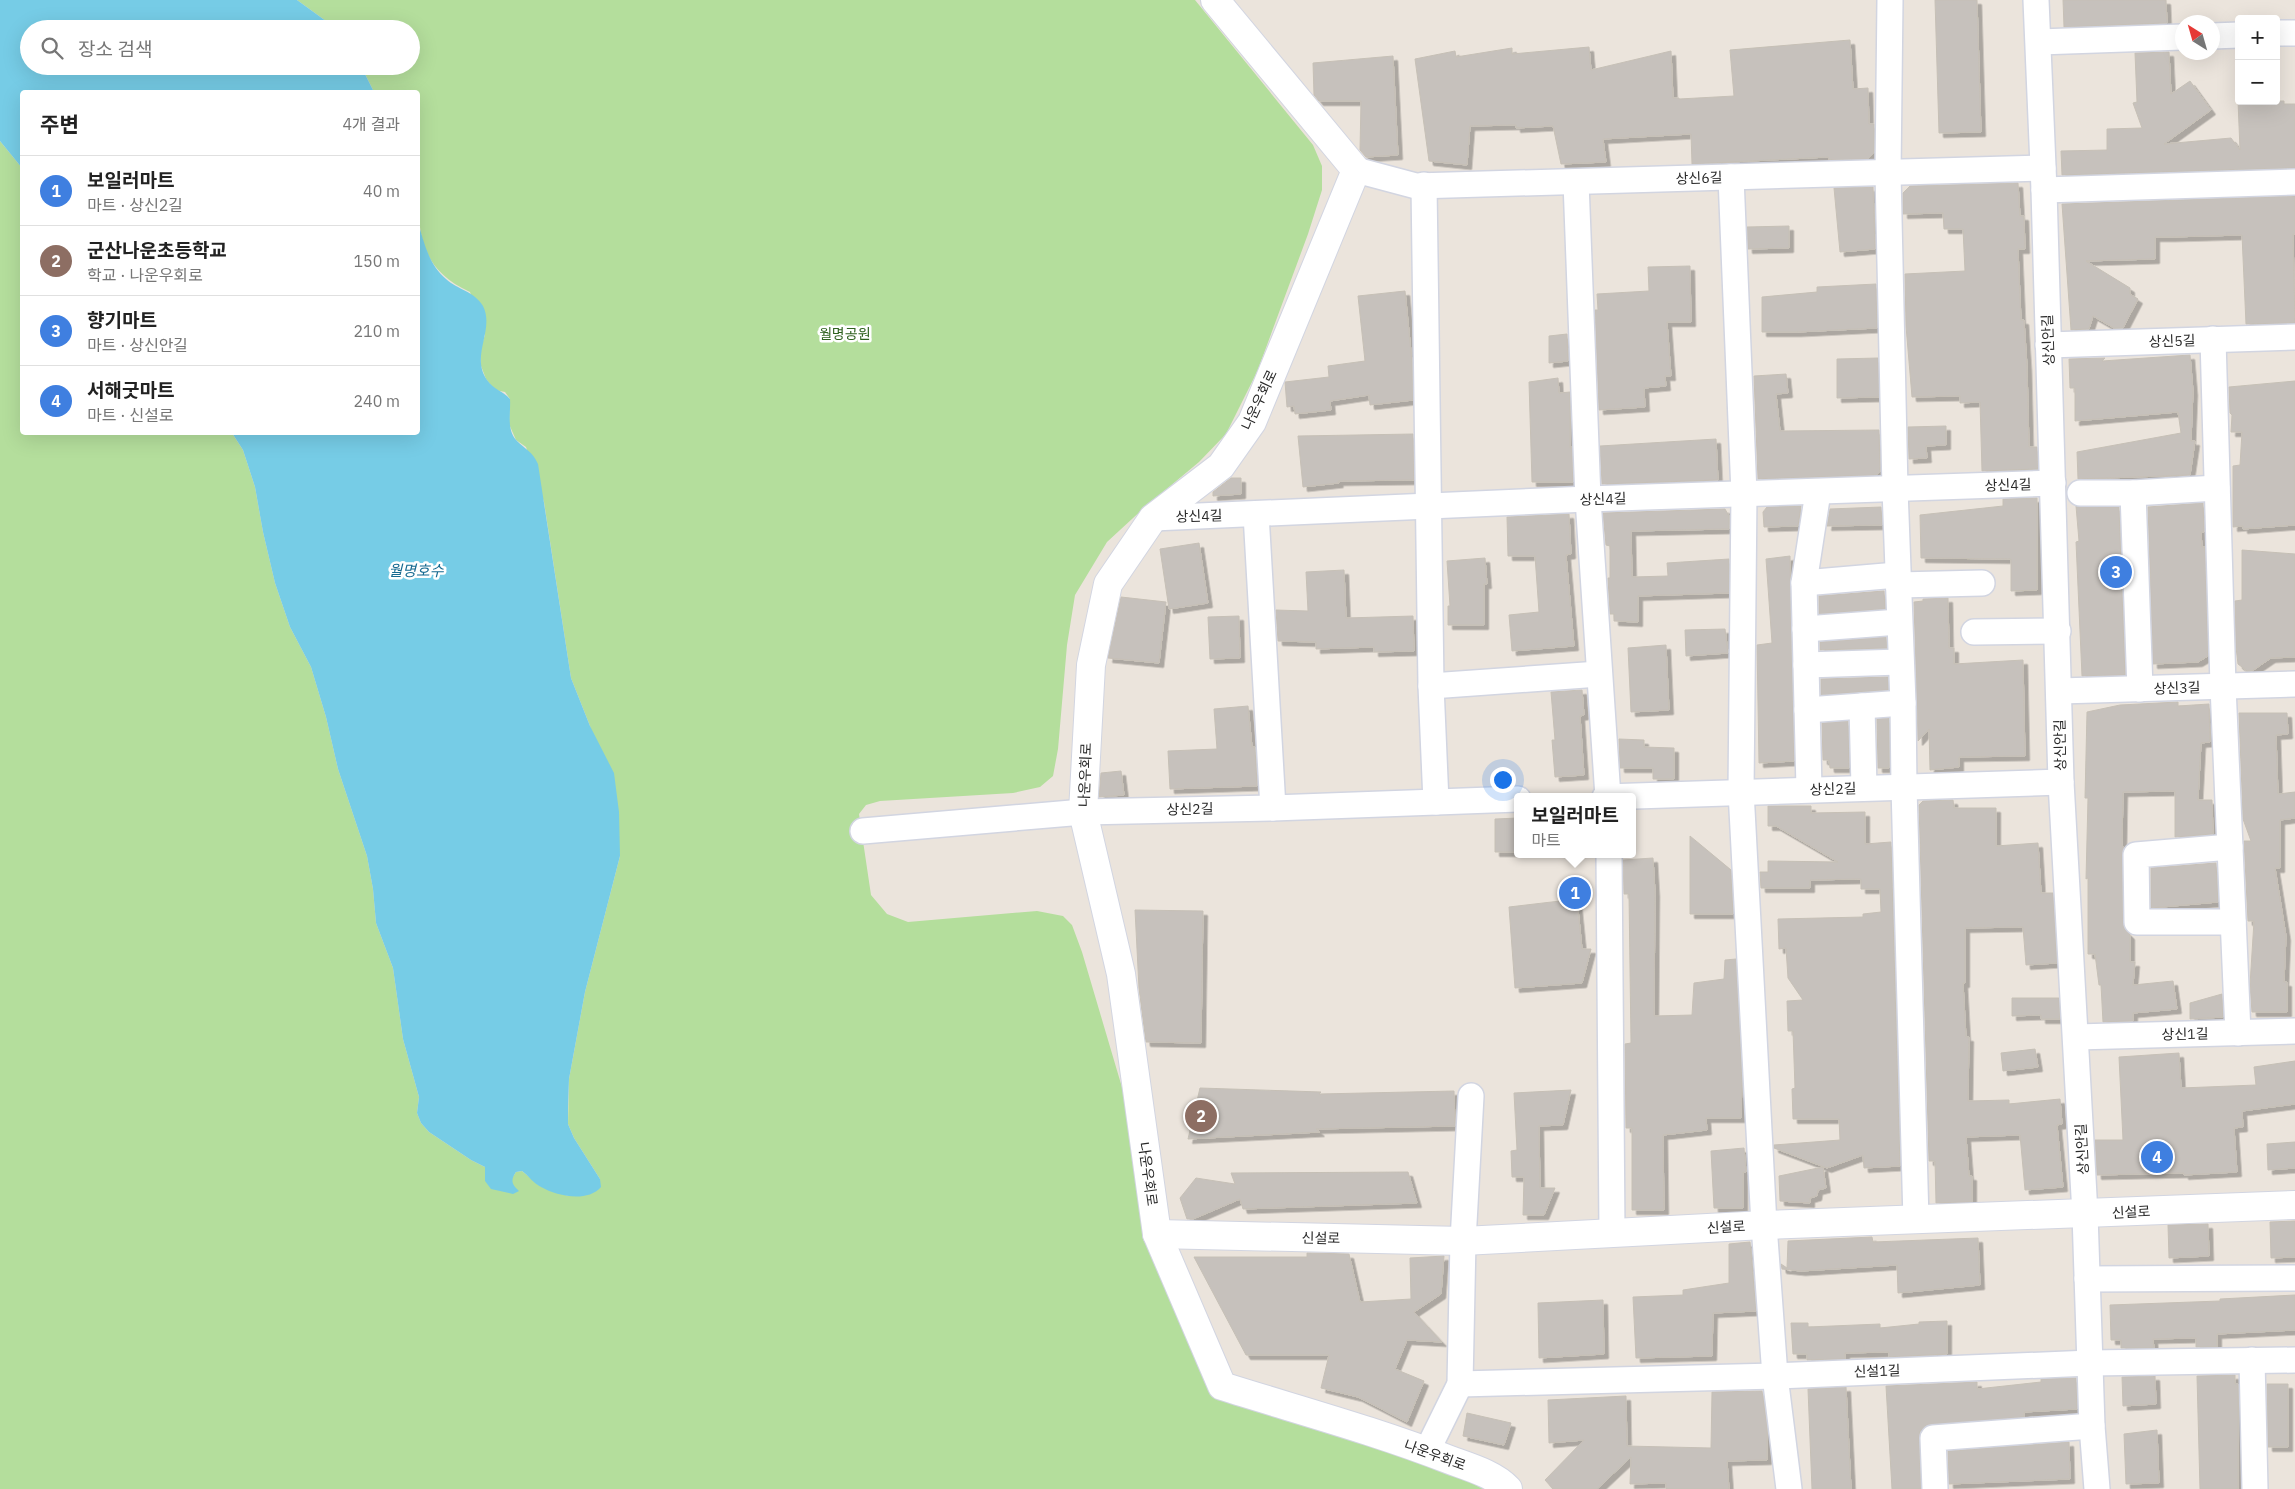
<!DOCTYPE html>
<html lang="ko">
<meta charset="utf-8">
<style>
body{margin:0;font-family:"IBM Plex Sans","Noto Sans KR",sans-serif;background:#f2f2f2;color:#222}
.controls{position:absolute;right:15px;top:15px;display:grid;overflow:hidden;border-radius:5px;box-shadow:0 5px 20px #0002}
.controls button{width:45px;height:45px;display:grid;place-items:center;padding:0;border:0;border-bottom:1px solid #e0e0e0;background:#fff;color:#222;font:25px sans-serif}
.compass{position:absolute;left:2175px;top:15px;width:45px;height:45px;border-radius:50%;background:#fff;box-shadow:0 5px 20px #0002;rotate:323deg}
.you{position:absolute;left:1502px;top:779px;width:18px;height:18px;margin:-12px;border:4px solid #fff;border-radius:50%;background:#1a73e8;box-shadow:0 0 0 8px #1a73e833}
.badge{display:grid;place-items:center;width:32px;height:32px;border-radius:50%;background:#1a73e8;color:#fff;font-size:16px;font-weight:700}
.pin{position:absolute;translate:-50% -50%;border:2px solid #fff;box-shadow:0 1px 5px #0006}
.popup{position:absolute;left:1514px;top:793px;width:122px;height:65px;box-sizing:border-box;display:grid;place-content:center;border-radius:5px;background:#fff;filter:drop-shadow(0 1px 4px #0005);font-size:16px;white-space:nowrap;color:#767676}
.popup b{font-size:19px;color:#222}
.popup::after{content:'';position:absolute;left:50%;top:100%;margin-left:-10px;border:10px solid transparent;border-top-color:#fff}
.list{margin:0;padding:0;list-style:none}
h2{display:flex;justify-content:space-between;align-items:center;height:65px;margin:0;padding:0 20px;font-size:21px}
h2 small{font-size:16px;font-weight:400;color:#767676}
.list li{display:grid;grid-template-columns:32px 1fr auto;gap:15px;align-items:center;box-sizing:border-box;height:70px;padding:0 20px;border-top:1px solid #e0e0e0}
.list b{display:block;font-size:19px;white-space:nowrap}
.list p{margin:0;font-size:16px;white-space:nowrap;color:#767676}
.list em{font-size:16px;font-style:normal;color:#767676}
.icon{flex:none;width:28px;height:28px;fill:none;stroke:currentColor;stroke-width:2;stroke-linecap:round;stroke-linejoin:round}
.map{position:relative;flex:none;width:2295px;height:1489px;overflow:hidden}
.search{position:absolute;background:#fff;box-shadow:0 5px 20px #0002;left:20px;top:20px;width:400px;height:55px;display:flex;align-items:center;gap:12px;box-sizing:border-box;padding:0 18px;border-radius:28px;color:#767676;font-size:19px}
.panel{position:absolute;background:#fff;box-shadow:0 5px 20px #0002;left:20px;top:90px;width:400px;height:345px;border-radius:5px}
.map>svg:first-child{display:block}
.green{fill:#b4de9c}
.water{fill:#76cce6}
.building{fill:#c6c1bc;stroke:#c6c0b6;filter:url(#shadow)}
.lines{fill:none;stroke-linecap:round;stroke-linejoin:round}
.minor-casing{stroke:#d2d5e1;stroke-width:28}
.tertiary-casing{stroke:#d2d5e1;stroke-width:30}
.minor{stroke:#fff;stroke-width:25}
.tertiary{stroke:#fff;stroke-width:28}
.labels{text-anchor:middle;stroke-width:5;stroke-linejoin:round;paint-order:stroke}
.street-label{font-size:14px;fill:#292929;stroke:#fff}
.park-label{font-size:14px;fill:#2e611e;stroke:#fff}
.water-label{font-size:15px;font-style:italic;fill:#166a91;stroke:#fff}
</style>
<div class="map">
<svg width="2295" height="1489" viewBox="0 0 2295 1489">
<defs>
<filter id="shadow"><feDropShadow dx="4.5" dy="4.5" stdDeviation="0" flood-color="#0004"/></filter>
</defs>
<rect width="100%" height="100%" fill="#ebe4dc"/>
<!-- green -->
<path class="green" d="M297 0H1195L1313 145 1322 166V190L1308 234 1257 372 1226 434 1199 462 1145 507 1107 542 1075 595 1067 645 1058 749 1053 776 1040 787 1013 793 880 801 866 805 859 814 871 895 887 914 908 922 1037 911 1063 916 1072 925 1082 952 1142 1155 1223 1369 1241 1381 1520 1489H0V141L22 168V432L232 433 243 450 255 487 263 532 275 583 290 627 311 667 326 717 338 769 367 856 373 889 376 923 393 968 403 1039 419 1097 417 1113 421 1123 429 1132 471 1160 485 1167V1181L512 1184V1178L516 1172 522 1171 540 1186 568 1196 600 1179 574 1138 568 1124 569 1079 585 992 620 856 590 726 571 678 544 502 526 447 516 440 509 424 510 399 505 392 495 390 486 379 481 366 480 350 485 335 470 292C415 267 418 226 418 173 418 146 418 119 418 92H374L361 66H411V29H337Z"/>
<!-- water -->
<g class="water">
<polygon points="0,0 297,0 337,29 29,29 29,66 361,66 374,92 22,92 22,168 0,141"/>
<path d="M418 222C424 243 429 265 446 279 458 290 474 291 483 306 495 330 470 356 487 380 494 390 503 391 510 399 511 413 506 430 517 441 525 449 533 452 538 464L571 678 590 726 614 773 619 812 620 856 585 992 569 1079 568 1108V1124L574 1138 600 1179 601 1187C587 1203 557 1196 541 1187 533 1183 529 1176 522 1171L516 1172C510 1181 512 1184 519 1191L513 1194 491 1189 485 1181V1167L471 1160 429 1132 421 1123 417 1113 419 1097 403 1039 393 968 376 923 373 889 367 856 338 769 326 717 311 667 290 627 275 583 263 532 255 487 243 450 232 433 418 432Z"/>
</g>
<!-- building -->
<g class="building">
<polygon points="1935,0 1977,0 1981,132 1939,133"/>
<polygon points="2063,0 2166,0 2167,23 2064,27"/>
<polygon points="1850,40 1853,89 1868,88 1869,124 1874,124 1874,153 1868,159 1829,160 1828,157 1692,164 1691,134 1603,139 1606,162 1561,164 1553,126 1516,128 1516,125 1470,126 1467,165 1429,161 1415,59 1455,51 1456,57 1512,48 1512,54 1589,47 1591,70 1671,51 1673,98 1679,98 1679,99 1734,96 1730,50"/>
<polygon points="2169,52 2171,94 2190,81 2211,110 2164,144 2231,138 2240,150 2238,101 2284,101 2284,104 2295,104 2295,168 2062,175 2061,151 2107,150 2107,129 2142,128 2133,103 2137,102 2135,53"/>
<polygon points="1393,56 1398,155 1366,157 1360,150 1361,101 1319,101 1314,95 1313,63"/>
<polygon points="2018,183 2020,216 2024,216 2025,249 2018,249 2021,320 2024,320 2027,366 2029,447 2037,447 2038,469 1982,471 1980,402 1960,403 1960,396 1912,397 1906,326 1905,274 1965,271 1963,229 1944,229 1943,213 1903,214 1903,193 1910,186"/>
<polygon points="1873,187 1875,249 1840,252 1834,188"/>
<polygon points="2295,196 2295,234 2293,234 2295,323 2246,324 2242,235 2171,237 2155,237 2155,259 2086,261 2130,288 2130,294 2138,299 2123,328 2114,328 2093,316 2089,329 2071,330 2062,204"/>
<polygon points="1789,226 1789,248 1748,249 1747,227"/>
<polygon points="1690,266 1691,322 1667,322 1671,376 1665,376 1666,386 1644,388 1645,407 1599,410 1595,310 1598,310 1597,294 1649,291 1648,267"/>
<polygon points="1876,284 1877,328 1797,332 1762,332 1762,297 1817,292 1817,287"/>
<polygon points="1405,291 1412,362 1413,400 1370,405 1369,395 1330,401 1331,410 1295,414 1294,406 1287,407 1285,382 1329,377 1328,366 1365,361 1358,296"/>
<polygon points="1567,334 1568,361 1549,363 1549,336"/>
<polygon points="2190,355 2193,391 2191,441 2195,441 2190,475 2078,479 2077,452 2181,433 2178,412 2075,421 2075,388 2070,388 2069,359 2105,358 2102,361"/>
<polygon points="1878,358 1879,397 1837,398 1837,359"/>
<polygon points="1786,374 1788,393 1776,394 1780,431 1879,430 1880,472 1877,475 1758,479 1754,376"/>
<polygon points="1558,378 1559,393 1570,392 1570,448 1572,447 1573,482 1532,482 1529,382"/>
<polygon points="2295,381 2295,525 2243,529 2243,526 2233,527 2233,466 2240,465 2242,432 2231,432 2232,415 2230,413 2229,387"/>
<polygon points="1946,426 1946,445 1926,446 1927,458 1909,459 1908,427"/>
<polygon points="1413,434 1414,480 1338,481 1339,483 1303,487 1298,436"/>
<polygon points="1716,439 1718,480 1602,484 1600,446"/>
<polygon points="1231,478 1241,478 1241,494 1213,496 1213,492"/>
<polygon points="2037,498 2037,590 2011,591 2011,559 1921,558 1920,515 2003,506 2003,499"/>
<polygon points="2203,503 2204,532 2201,532 2202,547 2205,547 2208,656 2198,662 2153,664 2148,507"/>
<polygon points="1801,506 1798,526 1764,527 1763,512 1767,507"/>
<polygon points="2076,506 2119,507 2125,675 2082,676 2076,542 2079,541"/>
<polygon points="1881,507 1882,525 1827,526 1830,509"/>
<polygon points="1725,509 1729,516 1729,529 1631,531 1632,577 1668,576 1667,563 1729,559 1729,593 1638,596 1638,622 1614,621 1614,614 1610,614 1608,578 1610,578 1610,546 1606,545 1603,513"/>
<polygon points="1569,514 1571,554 1566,555 1574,646 1512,651 1509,615 1539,612 1535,556 1508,556 1507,517"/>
<polygon points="1199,543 1208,603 1169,609 1160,549"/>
<polygon points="2242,550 2295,554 2295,657 2271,658 2252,671 2247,671 2238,664 2236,647 2235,601 2242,600"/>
<polygon points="1790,556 1794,761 1759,763 1757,645 1772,643 1766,559"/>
<polygon points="1485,558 1487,584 1484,584 1484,625 1448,625 1448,606 1450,606 1447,561"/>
<polygon points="1344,570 1346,618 1413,616 1414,651 1374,652 1374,647 1316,649 1316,642 1278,641 1276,610 1308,611 1306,572"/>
<polygon points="1884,591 1885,609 1819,614 1819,596"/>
<polygon points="1121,597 1166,602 1159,663 1108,658"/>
<polygon points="1948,598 1949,648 1954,648 1954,664 2023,660 2025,756 1959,757 1959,767 1930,770 1929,729 1918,741 1914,602 1923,601 1923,599"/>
<polygon points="1239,616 1240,658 1210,659 1208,617"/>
<polygon points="1725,629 1728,653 1686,656 1685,630"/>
<polygon points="1886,637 1887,648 1820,650 1820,642"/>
<polygon points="1666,645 1669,710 1631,712 1628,648"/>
<polygon points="1888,677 1888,690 1821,695 1821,679"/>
<polygon points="1582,690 1584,715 1580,716 1584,775 1555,777 1552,740 1555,740 1551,692"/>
<polygon points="2178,702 2178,706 2209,704 2210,742 2201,743 2198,800 2212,800 2213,834 2175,837 2175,791 2123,792 2122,845 2124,848 2122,855 2123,922 2125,930 2130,935 2130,962 2135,962 2133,985 2173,981 2177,1009 2133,1013 2133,1021 2103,1022 2101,985 2099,985 2095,954 2088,954 2088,878 2086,879 2088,798 2085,798 2087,712 2120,705"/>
<polygon points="1248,706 1252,747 1255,747 1257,786 1170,789 1168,751 1217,749 1214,709"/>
<polygon points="2239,713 2287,713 2288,734 2276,735 2278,794 2295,792 2295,818 2280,820 2280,868 2275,868 2286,936 2284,982 2287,982 2287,1012 2252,1012 2250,985 2254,921 2248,921 2244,841 2251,841 2243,819"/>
<polygon points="1889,718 1889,768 1878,768 1877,719"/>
<polygon points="1848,721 1849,768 1830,768 1829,760 1823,760 1822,723"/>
<polygon points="1619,739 1644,740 1644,747 1674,748 1674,779 1653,779 1653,768 1620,768"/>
<polygon points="1121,771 1124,795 1099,797 1101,773"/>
<polygon points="1953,800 1954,808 1996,808 1996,846 2038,843 2041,893 2053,893 2057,963 2026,965 2023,927 1965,928 1965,983 1963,983 1966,1037 1969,1037 1968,1101 2009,1100 2009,1104 2060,1099 2062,1124 2057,1125 2063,1187 2025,1190 2020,1135 1966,1137 1969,1176 1972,1176 1972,1202 1936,1203 1935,1161 1929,1161 1919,805 1923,801"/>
<polygon points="1768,806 1811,806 1811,813 1865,812 1865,844 1891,842 1900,1166 1864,1168 1863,1155 1827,1168 1774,1148 1774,1145 1840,1140 1839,1119 1793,1119 1792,1089 1795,1088 1793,1031 1788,1031 1787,1001 1803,1000 1788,978 1786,948 1779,949 1778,919 1863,917 1863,914 1881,912 1880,889 1861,889 1861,879 1810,880 1810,888 1761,888 1760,872 1768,872 1768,861 1838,862 1776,826 1768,826"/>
<polygon points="1518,818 1518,852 1495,852 1495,819"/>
<polygon points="1690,836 1731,870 1733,914 1690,914"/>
<polygon points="1653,858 1655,892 1654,1016 1692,1015 1694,983 1724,979 1725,960 1736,959 1742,1079 1741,1118 1706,1118 1707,1130 1663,1135 1664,1210 1632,1210 1632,1128 1626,1128 1625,1044 1631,1043 1629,894 1624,894 1623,860"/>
<polygon points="2216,863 2218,902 2151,908 2151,868"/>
<polygon points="1577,899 1582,949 1591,949 1582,983 1515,988 1509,907"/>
<polygon points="1135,910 1203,911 1201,1043 1146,1042 1139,988"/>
<polygon points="2222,994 2223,1017 2190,1019 2190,1003"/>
<polygon points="2012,998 2059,998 2060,1019 2041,1019 2041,1015 2012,1016"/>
<polygon points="2035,1049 2038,1067 2003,1071 2001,1053"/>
<polygon points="2179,1053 2181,1088 2256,1085 2254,1067 2295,1061 2295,1104 2242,1111 2243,1127 2234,1128 2237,1172 2184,1175 2184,1173 2097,1175 2095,1140 2123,1140 2119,1057"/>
<polygon points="1200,1088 1321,1092 1319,1094 1454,1091 1455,1126 1316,1129 1320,1132 1188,1139"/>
<polygon points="1571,1090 1563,1125 1539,1126 1540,1188 1555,1188 1544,1215 1523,1215 1524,1177 1512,1177 1511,1151 1517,1150 1514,1093"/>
<polygon points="2295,1142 2295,1168 2268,1170 2267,1144"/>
<polygon points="1744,1148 1746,1172 1743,1172 1743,1208 1714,1208 1711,1151"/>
<polygon points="1823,1167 1826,1188 1818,1190 1817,1196 1810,1198 1810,1203 1780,1201 1779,1176"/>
<polygon points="1408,1172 1417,1203 1243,1209 1240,1199 1193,1219 1187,1219 1180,1198 1196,1178 1235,1184 1231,1173"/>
<polygon points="2295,1221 2295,1257 2271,1258 2270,1222"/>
<polygon points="2208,1224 2209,1256 2169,1258 2168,1225"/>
<polygon points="1872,1237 1873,1242 1978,1238 1980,1285 1898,1293 1897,1265 1801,1271 1782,1269 1781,1264 1787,1268 1788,1241"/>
<polygon points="1750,1242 1756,1311 1713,1313 1712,1356 1636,1358 1633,1297 1683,1295 1683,1290 1729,1283 1729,1244"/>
<polygon points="1307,1253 1349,1254 1360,1302 1411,1299 1410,1258 1444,1256 1441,1294 1414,1312 1442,1342 1407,1340 1395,1369 1424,1381 1407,1422 1358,1397 1321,1388 1329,1355 1246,1355 1194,1257 1307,1257"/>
<polygon points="2295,1295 2295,1330 2217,1334 2217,1347 2196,1347 2196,1338 2153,1339 2154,1348 2121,1348 2121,1340 2111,1340 2110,1305 2220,1301 2220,1299"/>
<polygon points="1603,1300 1604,1354 1539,1358 1538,1303"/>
<polygon points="1947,1321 1947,1354 1889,1357 1889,1352 1845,1353 1845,1359 1807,1360 1807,1354 1793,1354 1791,1323 1808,1323 1808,1327 1880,1324 1880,1328 1919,1324 1919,1322"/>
<polygon points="2235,1375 2235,1384 2238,1384 2238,1489 2200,1489 2197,1376"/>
<polygon points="2155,1376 2156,1404 2123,1406 2122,1377"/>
<polygon points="2076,1378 2077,1409 2024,1412 2024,1417 1925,1426 1920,1431 1919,1439 1921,1489 1892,1489 1886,1386 1977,1382 1977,1389 2041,1382 2041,1379"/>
<polygon points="2267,1384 2288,1384 2288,1447 2268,1447"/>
<polygon points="1846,1387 1851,1489 1812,1489 1808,1389"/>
<polygon points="1762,1391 1767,1426 1767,1460 1727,1461 1729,1489 1666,1489 1666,1483 1630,1484 1631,1457 1597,1489 1553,1489 1545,1480 1584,1440 1549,1443 1548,1400 1626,1396 1627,1446 1711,1448 1712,1392"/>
<polygon points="1467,1413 1511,1423 1504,1445 1463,1436"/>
<polygon points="2157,1430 2159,1483 2126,1484 2124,1434"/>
<polygon points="2069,1442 2070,1479 1949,1484 1948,1451"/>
</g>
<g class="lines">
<defs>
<g id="minor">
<polyline points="1890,0 1888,173 1895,489 1903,703 1904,787 1916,1220"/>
<polyline points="2036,0 2044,190 2061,782 2085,1214 2092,1426 2097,1489"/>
<polyline points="2276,33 2295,33"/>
<polyline points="2212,36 2239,35"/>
<polyline points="2039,42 2182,37"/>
<polyline points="1356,170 1416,186 2043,168"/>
<polyline points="1731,177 1744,494 1741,791 1764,1225 1775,1376 1789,1489"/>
<polyline points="1576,182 1588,499 1608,797"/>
<polyline points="1424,185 1431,686 1436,802"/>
<polyline points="2044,190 2295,182"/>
<polyline points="2213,339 2223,686 2238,1033"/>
<polyline points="2048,345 2295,337"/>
<polyline points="2080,493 2133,493 2140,689"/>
<polyline points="2133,493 2217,488"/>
<polyline points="1256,514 1273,808"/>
<polyline points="1153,518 1588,499 2053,483"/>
<polyline points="1804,583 1818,492"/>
<polyline points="1898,585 1982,583"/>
<polyline points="1805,629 1899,622"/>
<polyline points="1974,632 2058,631"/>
<polyline points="1806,665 1900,662"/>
<polyline points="1431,686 1599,674"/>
<polyline points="2060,691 2295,684"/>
<polyline points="1862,706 1864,788"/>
<polyline points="1807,710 1903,703"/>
<polyline points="1809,789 1804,583 1897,575"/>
<polyline points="1605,797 2061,782"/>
<polyline points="863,831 1083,812 1273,808 1518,799"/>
<polyline points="2230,847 2136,855 2137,922 2233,922"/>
<polyline points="1609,854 1612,1233"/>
<polyline points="2076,1037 2295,1031"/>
<polyline points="2087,1279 2295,1278"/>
<polyline points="2252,1360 2255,1489"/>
<polyline points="1460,1384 1775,1376 2090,1363 2295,1360"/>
<polyline points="1427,1451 1460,1384 1463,1241 1471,1096"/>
<polyline points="1935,1489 1933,1438 2092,1426"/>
</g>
<g id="tertiary">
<path d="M1215 0 1356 170 1252 422 1221 466 1153 518 1108 584 1091 665 1083 812 1121 974 1157 1234 1222 1386C1298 1410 1376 1431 1450 1460 1469 1467 1494 1474 1508 1489"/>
<polyline points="1157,1234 1463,1241 1764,1225 2295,1205"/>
</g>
</defs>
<!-- minor casing -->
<use href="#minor" class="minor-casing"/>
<!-- tertiary casing -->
<use href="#tertiary" class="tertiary-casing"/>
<!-- minor -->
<use href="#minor" class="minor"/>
<!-- tertiary -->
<use href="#tertiary" class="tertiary"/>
</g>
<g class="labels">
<!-- street labels -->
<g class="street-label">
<text transform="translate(1699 178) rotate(-2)" y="5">상신6길</text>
<text transform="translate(2048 340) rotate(-92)" y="5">상신안길</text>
<text transform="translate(2172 341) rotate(-2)" y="5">상신5길</text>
<text transform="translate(1259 400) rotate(-65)" y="5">나운우회로</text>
<text transform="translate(2008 485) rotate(-2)" y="5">상신4길</text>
<text transform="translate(1603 499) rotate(-2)" y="5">상신4길</text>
<text transform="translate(1199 516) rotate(-2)" y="5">상신4길</text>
<text transform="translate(2177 688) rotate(-2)" y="5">상신3길</text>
<text transform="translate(2060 745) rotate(-91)" y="5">상신안길</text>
<text transform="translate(1085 775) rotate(-88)" y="5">나운우회로</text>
<text transform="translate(1833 789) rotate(-2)" y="5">상신2길</text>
<text transform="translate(1190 809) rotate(-1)" y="5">상신2길</text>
<text transform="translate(2185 1034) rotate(-1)" y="5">상신1길</text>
<text transform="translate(2082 1149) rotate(-93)" y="5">상신안길</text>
<text transform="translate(1148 1174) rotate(82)" y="5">나운우회로</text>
<text transform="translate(2131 1212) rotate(-3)" y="5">신설로</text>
<text transform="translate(1726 1227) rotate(-3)" y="5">신설로</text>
<text transform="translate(1321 1238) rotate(1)" y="5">신설로</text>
<text transform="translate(1877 1371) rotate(-2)" y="5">신설1길</text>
<text transform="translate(1435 1455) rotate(20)" y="5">나운우회로</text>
</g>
<!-- park labels -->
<g class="park-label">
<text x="845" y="339">월명공원</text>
</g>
<!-- water labels -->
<g class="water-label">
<text x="416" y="576">월명호수</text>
</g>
</g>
</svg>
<div class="controls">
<button>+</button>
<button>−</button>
</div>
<svg class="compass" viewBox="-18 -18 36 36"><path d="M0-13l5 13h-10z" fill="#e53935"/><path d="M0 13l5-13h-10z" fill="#767676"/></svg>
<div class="you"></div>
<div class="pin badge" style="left:1575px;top:893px;background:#3f7fe0">1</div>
<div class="popup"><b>보일러마트</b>마트</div>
<div class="pin badge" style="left:1201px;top:1116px;background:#8d6e63">2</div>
<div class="pin badge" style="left:2116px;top:572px;background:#3f7fe0">3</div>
<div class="pin badge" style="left:2157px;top:1157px;background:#3f7fe0">4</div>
<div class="search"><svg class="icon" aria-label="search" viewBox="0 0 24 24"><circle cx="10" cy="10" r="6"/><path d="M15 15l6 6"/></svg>장소 검색</div>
<section class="panel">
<h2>주변<small>4개 결과</small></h2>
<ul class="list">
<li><span class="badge" style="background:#3f7fe0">1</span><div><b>보일러마트</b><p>마트 · 상신2길</p></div><em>40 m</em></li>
<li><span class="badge" style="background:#8d6e63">2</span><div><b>군산나운초등학교</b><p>학교 · 나운우회로</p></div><em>150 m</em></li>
<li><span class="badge" style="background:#3f7fe0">3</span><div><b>향기마트</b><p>마트 · 상신안길</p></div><em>210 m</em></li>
<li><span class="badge" style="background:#3f7fe0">4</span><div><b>서해굿마트</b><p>마트 · 신설로</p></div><em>240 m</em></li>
</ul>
</section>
</div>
